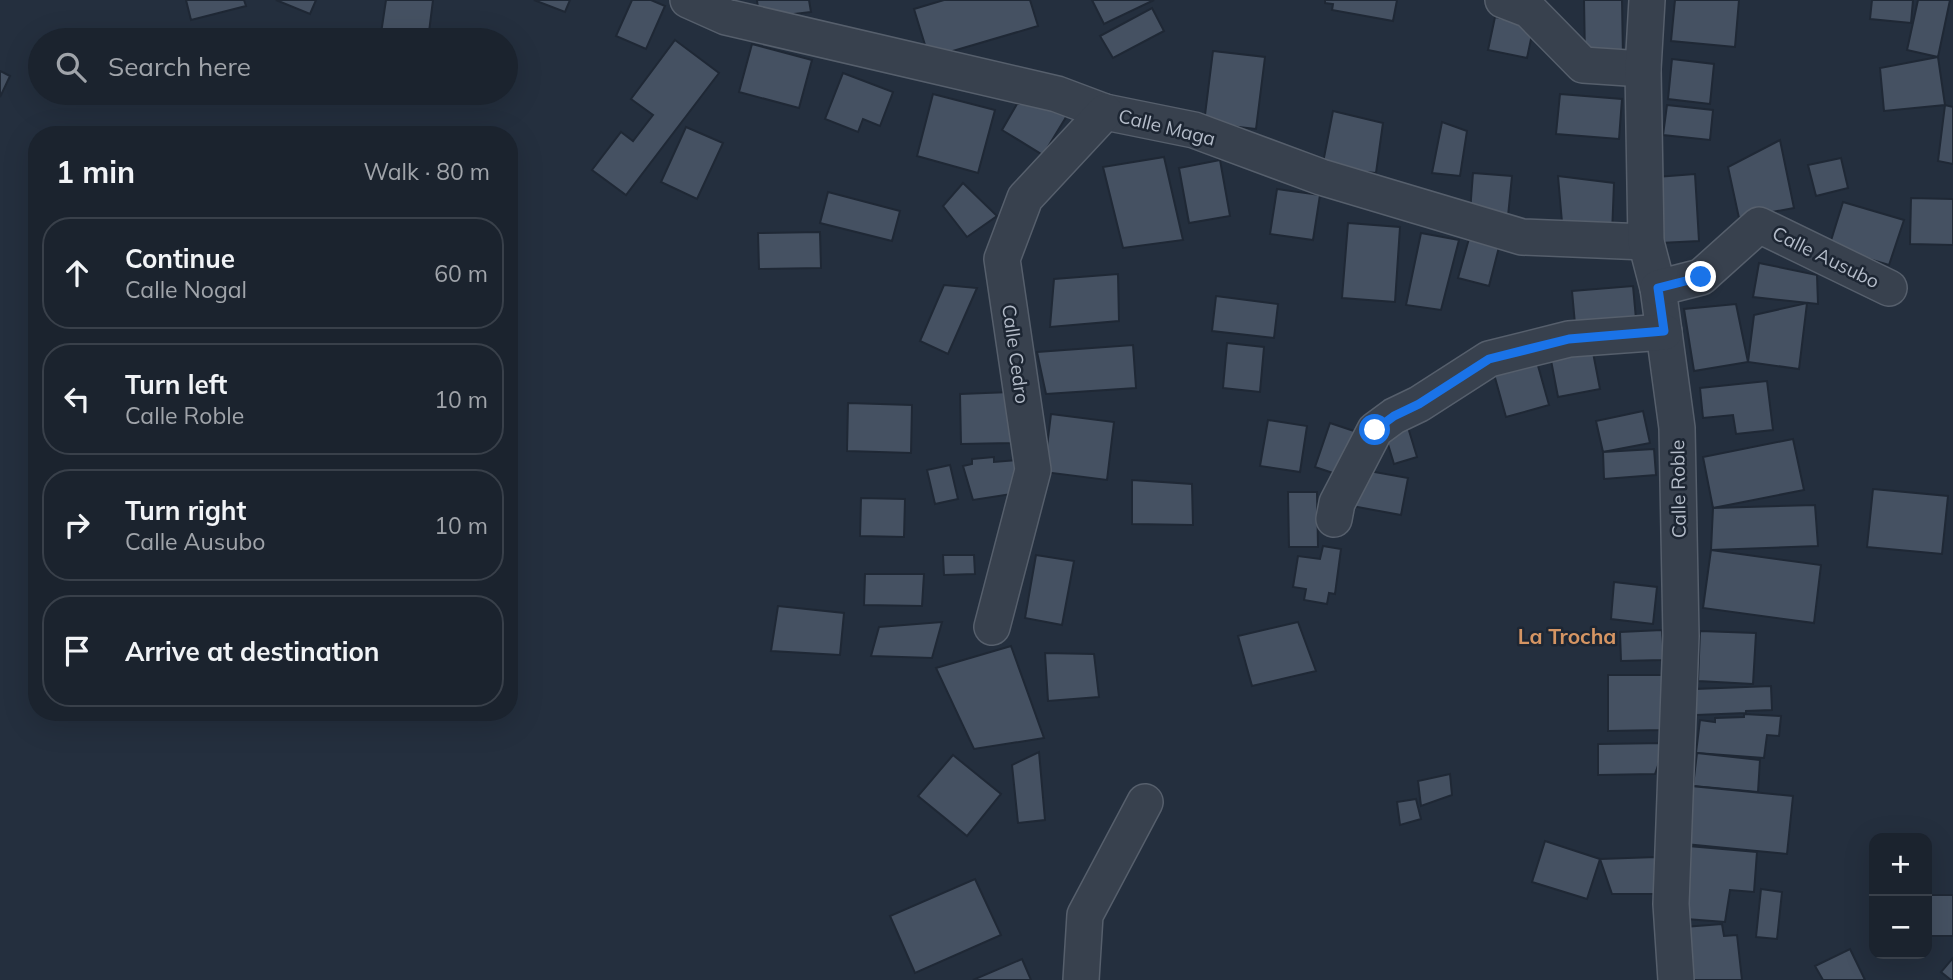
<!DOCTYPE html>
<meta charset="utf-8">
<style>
body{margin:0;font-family:Mulish,sans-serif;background:#282f3a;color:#f1f3f6}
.controls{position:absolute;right:21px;bottom:21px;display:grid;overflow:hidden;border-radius:14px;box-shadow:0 7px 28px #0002}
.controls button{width:63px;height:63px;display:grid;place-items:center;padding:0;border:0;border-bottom:2px solid #39404a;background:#1b232e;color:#f1f3f6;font:35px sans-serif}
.stop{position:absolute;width:21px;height:21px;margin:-16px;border:5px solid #1a73e8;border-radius:50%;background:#fff}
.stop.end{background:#1a73e8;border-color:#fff;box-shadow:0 2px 7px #0008}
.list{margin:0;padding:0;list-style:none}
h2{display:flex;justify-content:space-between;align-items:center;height:91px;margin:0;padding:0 28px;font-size:30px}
h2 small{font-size:23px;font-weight:400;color:#a0a4aa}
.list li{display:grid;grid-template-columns:46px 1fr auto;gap:21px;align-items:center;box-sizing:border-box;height:112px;margin:0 14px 14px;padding:0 14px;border:2px solid #39404a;border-radius:28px}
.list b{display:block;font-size:26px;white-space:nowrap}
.list p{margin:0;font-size:23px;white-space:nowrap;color:#a0a4aa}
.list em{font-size:23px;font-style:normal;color:#a0a4aa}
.icon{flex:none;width:38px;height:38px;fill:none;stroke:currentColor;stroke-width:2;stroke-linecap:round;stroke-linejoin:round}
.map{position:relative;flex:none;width:1953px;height:980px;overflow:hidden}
.search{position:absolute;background:#1b232e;box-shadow:0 7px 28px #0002;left:28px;top:28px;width:490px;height:77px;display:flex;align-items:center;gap:18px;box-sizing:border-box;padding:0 24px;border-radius:38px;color:#a0a4aa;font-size:26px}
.panel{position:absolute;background:#1b232e;box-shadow:0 7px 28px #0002;left:28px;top:126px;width:490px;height:595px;border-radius:28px}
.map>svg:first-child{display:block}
.building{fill:#455162;stroke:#1f2835;stroke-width:2}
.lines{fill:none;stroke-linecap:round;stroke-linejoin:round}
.street-casing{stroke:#565f6c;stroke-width:38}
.street{stroke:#38414e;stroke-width:35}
.route{stroke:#1a73e8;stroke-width:9}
.labels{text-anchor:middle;stroke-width:5;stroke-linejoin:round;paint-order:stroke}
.street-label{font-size:19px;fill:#b4bcc9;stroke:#1d2633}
.neighbourhood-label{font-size:21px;font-weight:bold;fill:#d59563;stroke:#1d2633}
</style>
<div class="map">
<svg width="1953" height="980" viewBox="0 0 1953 980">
<rect width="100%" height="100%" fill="#242f3e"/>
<!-- building -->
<g class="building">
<polygon points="186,0 244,0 246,6 191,20"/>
<polygon points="276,0 316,0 310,14"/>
<polygon points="386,0 433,0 428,40 380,40"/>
<polygon points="534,0 570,0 565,12"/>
<polygon points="632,0 651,0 665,6 646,49 616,36"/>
<polygon points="757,0 809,0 811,12 759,18"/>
<polygon points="944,0 1030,0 1038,26 929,58 914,9"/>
<polygon points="1092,0 1154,0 1104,24"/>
<polygon points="1325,0 1397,0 1393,21 1332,10 1333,4 1325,3"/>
<polygon points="1584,0 1622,0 1623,57 1585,58"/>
<polygon points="1675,0 1739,0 1735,47 1671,41"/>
<polygon points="1872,0 1913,0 1911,23 1870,19"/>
<polygon points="1918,0 1950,0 1938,57 1907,50"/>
<polygon points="1152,8 1164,31 1113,58 1100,36"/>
<polygon points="1495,17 1534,25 1527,58 1488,50"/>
<polygon points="675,40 719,73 626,195 592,170 621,132 633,141 653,115 631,99"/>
<polygon points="752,44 812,60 799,108 739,92"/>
<polygon points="1213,51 1265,57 1256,129 1204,123"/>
<polygon points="1938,57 1945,105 1884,111 1880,68"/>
<polygon points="1672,59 1714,64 1710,104 1668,99"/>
<polygon points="0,71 10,76 0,97"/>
<polygon points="843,73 893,92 880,126 863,119 858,132 825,119"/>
<polygon points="933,94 995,110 978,173 917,156"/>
<polygon points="1560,94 1622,99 1619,139 1556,134"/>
<polygon points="1017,104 1074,104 1043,155 1002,130"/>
<polygon points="1667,105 1713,110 1710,140 1663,135"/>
<polygon points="1945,105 1953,107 1953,164 1938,161"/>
<polygon points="1333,111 1383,123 1376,173 1322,168"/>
<polygon points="1442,122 1467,131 1460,176 1432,173"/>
<polygon points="686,127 723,143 697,199 661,182"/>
<polygon points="1780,140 1794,208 1739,218 1728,167"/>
<polygon points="1164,157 1183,240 1123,248 1103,167"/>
<polygon points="1841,158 1848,188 1816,196 1808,165"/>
<polygon points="1220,160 1230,216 1189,223 1179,168"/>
<polygon points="1473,173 1512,176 1508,216 1470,212"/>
<polygon points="1695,174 1699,241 1660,243 1656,177"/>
<polygon points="1558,176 1614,183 1612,234 1563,234"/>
<polygon points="963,183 997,216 967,237 943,206"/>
<polygon points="1277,189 1320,195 1313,240 1270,234"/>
<polygon points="828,192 900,211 892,241 820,223"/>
<polygon points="1911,198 1953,199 1953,245 1910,244"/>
<polygon points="1843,202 1904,220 1889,265 1829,247"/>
<polygon points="1348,223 1400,227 1395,302 1342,298"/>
<polygon points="820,232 821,268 759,269 758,233"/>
<polygon points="1421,233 1459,240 1441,310 1406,305"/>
<polygon points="1470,235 1499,247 1489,286 1458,278"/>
<polygon points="1759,263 1817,275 1818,304 1753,297"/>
<polygon points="1118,274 1119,321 1050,327 1054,279"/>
<polygon points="944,285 977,288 948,354 920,341"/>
<polygon points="1633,286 1637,330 1576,335 1572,291"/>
<polygon points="1216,296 1278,304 1274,338 1212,331"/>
<polygon points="1807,303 1799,369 1748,362 1754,315"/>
<polygon points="1736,304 1748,362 1694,371 1684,309"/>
<polygon points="1591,342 1600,389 1558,397 1549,350"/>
<polygon points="1227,343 1264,347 1260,392 1223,388"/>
<polygon points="1133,345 1136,388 1046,394 1037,352"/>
<polygon points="1535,355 1549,405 1506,417 1492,367"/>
<polygon points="1767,381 1773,430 1736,434 1733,415 1703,418 1700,388"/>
<polygon points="1011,392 1012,443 961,444 960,394"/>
<polygon points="848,403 912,405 911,453 847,451"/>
<polygon points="1643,411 1650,443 1603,452 1596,421"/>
<polygon points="1051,414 1114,422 1107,480 1044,472"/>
<polygon points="1268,420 1307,426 1300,472 1260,466"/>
<polygon points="1330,423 1360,433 1345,477 1315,467"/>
<polygon points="1407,424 1417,457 1394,464 1384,431"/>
<polygon points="1793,439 1804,490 1713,508 1703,457"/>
<polygon points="1654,449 1656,475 1604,479 1603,452"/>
<polygon points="994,457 994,462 1018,460 1018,493 973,500 963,466 972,464 972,459"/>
<polygon points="950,465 958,499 935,504 927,470"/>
<polygon points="1358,469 1408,478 1401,515 1352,506"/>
<polygon points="1132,480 1192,484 1193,525 1132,524"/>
<polygon points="1873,489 1948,496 1942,554 1867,547"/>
<polygon points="1288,492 1317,492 1318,547 1289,547"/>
<polygon points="861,498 905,499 904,537 860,536"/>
<polygon points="1815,505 1818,546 1711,550 1713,508"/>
<polygon points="1323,546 1341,549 1335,594 1329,593 1327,604 1304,600 1306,589 1293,587 1298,556 1320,559"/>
<polygon points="1711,550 1821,565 1814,623 1703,608"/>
<polygon points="943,555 974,555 975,574 944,575"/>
<polygon points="1036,555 1074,561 1062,625 1025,618"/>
<polygon points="865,574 924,574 922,606 864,605"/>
<polygon points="1614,582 1657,587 1653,624 1611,619"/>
<polygon points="778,606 844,613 840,655 771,651"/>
<polygon points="942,622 932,658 871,656 879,627"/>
<polygon points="1298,622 1316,671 1252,686 1238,636"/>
<polygon points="1662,630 1664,660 1621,661 1620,632"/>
<polygon points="1700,631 1756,633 1753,684 1698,681"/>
<polygon points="1011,646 1044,738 974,749 936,668"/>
<polygon points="1045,653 1094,654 1099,697 1048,701"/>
<polygon points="1608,675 1664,675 1664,730 1608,731"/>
<polygon points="1771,686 1772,710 1746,711 1746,713 1696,715 1695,689"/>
<polygon points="1744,714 1781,716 1779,736 1767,735 1764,758 1696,753 1700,720 1715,722 1715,718 1744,717"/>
<polygon points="1666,743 1655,774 1598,775 1598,744"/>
<polygon points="1039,752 1045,820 1018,823 1012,765"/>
<polygon points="1697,753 1760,760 1758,792 1693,786"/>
<polygon points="953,755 1001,794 967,836 918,796"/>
<polygon points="1450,774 1452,795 1421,806 1418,781"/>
<polygon points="1691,786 1793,796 1787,854 1685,844"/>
<polygon points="1416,799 1421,819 1400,825 1397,802"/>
<polygon points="1545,841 1600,859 1587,899 1532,882"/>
<polygon points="1688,846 1757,852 1754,892 1730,890 1725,922 1686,919"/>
<polygon points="1656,857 1656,894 1612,894 1600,859"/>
<polygon points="975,879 1001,935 915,973 890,916"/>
<polygon points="1761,889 1782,892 1777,939 1756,937"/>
<rect x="1927" y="895" width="26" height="41"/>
<polygon points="1722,924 1724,936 1737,935 1742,980 1689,980 1684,927"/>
<polygon points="1850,949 1865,980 1823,980 1815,966"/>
<polygon points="1953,958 1953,980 1951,980 1941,972"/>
<polygon points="1022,959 1031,980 973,980"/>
</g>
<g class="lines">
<defs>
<g id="street">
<polyline points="688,0 726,17 1057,94 1105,112 1194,130 1321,177 1522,237 1646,242"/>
<polyline points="1503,0 1529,10 1583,65 1643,69"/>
<polyline points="1647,0 1643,69 1646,242 1658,288 1677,428 1681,636 1671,904 1676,980"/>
<polyline points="1658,288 1701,277 1759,225 1889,288"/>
<polyline points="1334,519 1337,503 1375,430 1394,416 1419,404 1489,359 1569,339 1664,332"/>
<polyline points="992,627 1033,470 1002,259 1025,198 1105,112"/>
<polyline points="1081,980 1085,915 1145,802"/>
</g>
</defs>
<!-- street casing -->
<use href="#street" class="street-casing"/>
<!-- street -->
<use href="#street" class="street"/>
</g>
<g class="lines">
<!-- route -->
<polyline class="route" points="1375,430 1394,416 1419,404 1489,359 1569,339 1664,331 1658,288 1701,277"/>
</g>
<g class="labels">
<!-- street labels -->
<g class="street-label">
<text transform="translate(1167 127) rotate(14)" y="7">Calle Maga</text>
<text transform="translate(1826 257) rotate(26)" y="7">Calle Ausubo</text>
<text transform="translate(1016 354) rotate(82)" y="7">Calle Cedro</text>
<text transform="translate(1678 489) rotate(-91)" y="7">Calle Roble</text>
</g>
<!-- neighbourhood labels -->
<g class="neighbourhood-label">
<text x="1567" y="644">La Trocha</text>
</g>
</g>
</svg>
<div class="controls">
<button>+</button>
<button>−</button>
</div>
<div class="stop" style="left:1375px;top:430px"></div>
<div class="stop end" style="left:1701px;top:277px"></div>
<div class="search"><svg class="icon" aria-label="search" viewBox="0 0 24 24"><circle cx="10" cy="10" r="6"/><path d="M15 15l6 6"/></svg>Search here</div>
<section class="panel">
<h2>1 min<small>Walk · 80 m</small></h2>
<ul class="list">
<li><svg class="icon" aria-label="ahead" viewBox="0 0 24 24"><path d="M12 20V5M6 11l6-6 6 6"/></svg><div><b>Continue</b><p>Calle Nogal</p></div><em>60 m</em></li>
<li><svg class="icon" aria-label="left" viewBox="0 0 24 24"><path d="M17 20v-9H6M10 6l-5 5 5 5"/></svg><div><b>Turn left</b><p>Calle Roble</p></div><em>10 m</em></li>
<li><svg class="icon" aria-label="right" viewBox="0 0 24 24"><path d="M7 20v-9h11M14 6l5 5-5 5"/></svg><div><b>Turn right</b><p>Calle Ausubo</p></div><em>10 m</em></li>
<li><svg class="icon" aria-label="arrive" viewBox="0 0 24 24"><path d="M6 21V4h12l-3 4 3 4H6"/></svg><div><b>Arrive at destination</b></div></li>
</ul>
</section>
</div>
